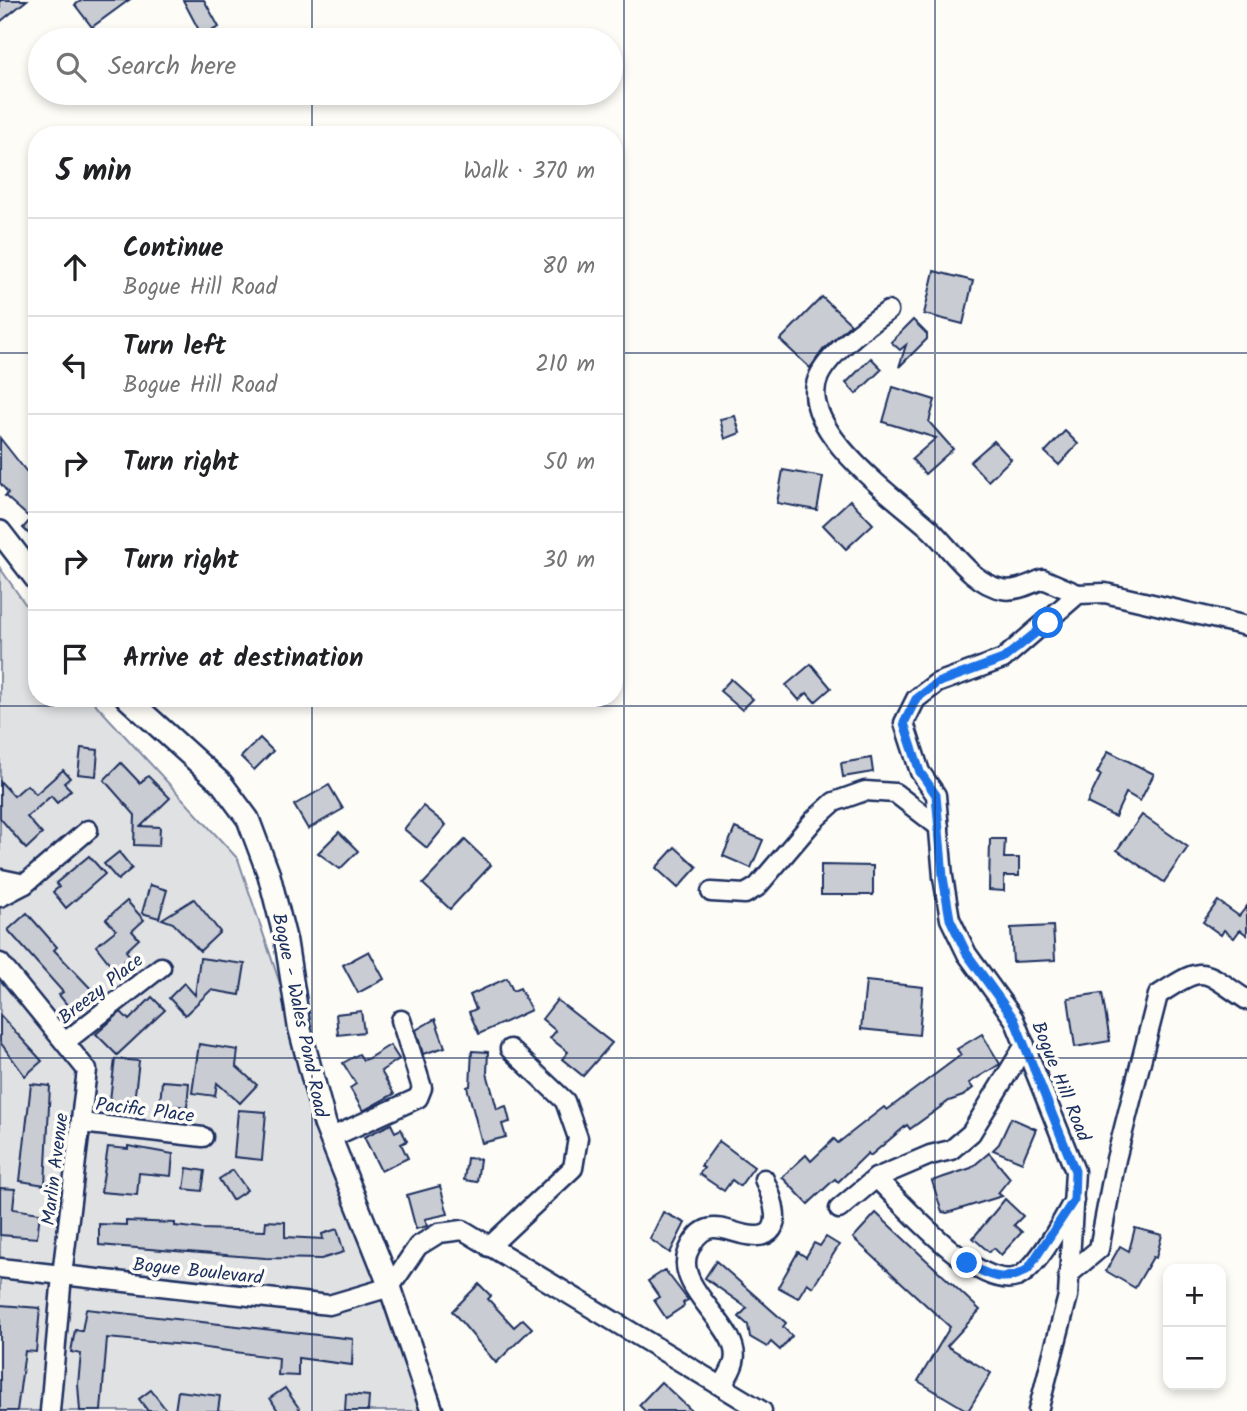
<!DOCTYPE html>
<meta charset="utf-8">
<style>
body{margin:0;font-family:Kalam,sans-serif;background:#f2f2f2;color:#202124}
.controls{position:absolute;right:21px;bottom:21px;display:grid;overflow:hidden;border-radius:14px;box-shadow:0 4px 10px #0003}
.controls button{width:63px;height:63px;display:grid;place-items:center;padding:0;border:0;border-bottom:2px solid #e0e0e0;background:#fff;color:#202124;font:35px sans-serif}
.stop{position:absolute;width:21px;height:21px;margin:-16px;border:5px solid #1a73e8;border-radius:50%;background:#fff}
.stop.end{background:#1a73e8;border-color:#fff;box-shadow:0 2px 7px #0008}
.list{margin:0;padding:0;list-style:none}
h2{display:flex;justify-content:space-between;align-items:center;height:91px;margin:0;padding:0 28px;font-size:30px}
h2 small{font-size:23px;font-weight:400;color:#757577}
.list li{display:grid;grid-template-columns:46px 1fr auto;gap:21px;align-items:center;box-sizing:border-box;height:98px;padding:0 28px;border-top:2px solid #e0e0e0}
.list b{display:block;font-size:26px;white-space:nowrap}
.list p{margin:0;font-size:23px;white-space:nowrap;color:#757577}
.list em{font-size:23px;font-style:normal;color:#757577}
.icon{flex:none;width:38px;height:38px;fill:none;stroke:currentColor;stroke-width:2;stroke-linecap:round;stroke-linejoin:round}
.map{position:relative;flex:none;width:1247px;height:1411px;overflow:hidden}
.search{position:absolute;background:#fff;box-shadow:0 4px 10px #0003;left:28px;top:28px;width:595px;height:77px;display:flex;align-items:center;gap:18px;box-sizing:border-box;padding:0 24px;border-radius:38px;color:#757577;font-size:26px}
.panel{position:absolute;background:#fff;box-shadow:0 4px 10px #0003;left:28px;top:126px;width:595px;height:581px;border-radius:28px}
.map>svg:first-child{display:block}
.grass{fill:#e0e1e3;stroke:#7e88a0;stroke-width:2}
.building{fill:#c9ccd3;stroke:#1b2f5e;stroke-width:2}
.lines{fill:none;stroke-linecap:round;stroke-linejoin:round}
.minor-casing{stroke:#1b2f5e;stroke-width:23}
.tertiary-casing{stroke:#1b2f5e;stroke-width:26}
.minor{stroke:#fdfcf7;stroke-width:18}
.tertiary{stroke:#fdfcf7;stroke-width:21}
.route{stroke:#1a73e8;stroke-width:9}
.grid{fill:none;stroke:#1b2f5e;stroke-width:2;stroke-opacity:0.55}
.labels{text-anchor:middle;stroke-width:7;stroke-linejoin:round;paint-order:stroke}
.street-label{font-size:19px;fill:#1b2f5e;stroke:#fdfcf7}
</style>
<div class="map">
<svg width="1247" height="1411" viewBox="0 0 1247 1411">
<rect width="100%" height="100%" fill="#fdfcf7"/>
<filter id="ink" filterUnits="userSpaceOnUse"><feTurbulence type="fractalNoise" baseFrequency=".0143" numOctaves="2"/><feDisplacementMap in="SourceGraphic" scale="14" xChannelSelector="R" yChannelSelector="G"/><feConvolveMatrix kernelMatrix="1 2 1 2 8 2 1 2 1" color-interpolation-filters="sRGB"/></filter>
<g filter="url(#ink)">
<!-- grass -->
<polygon class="grass" points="0,568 37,621 37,698 90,698 238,859 424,1411 0,1411"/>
<!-- building -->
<g class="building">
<polygon points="0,0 27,0 0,22"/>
<polygon points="82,0 129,0 92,27 75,5"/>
<polygon points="183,0 204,0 219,27 202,36"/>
<polygon points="934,271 973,281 963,324 924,314"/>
<polygon points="822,297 851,324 823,350 810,368 780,340"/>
<polygon points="913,320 927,334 927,339 899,367 906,345 900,350 891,342"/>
<polygon points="871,358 882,369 856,394 846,383"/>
<polygon points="893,387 935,400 929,422 953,449 925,474 912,459 936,438 883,422"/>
<polygon points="735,416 740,433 725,439 720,419"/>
<polygon points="1065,431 1078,444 1059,465 1045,452"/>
<polygon points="0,438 37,485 37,542 23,528 31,519 5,496 8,493 0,483"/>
<polygon points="994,441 1011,459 988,481 970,462"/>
<polygon points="783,470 823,477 817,510 777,503"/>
<polygon points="850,500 873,524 846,549 823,525"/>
<polygon points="811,664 831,688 815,702 807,693 799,700 786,685"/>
<polygon points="731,679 753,699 742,710 720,691"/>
<polygon points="260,738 273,751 254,770 241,757"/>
<polygon points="81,748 98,750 96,776 78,774"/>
<polygon points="1108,751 1154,774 1140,801 1126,793 1115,817 1087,803 1101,775 1097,773"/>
<polygon points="871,758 873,772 843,777 841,763"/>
<polygon points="121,763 140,783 148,776 170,798 141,826 160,827 159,846 134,845 135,815 104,780"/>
<polygon points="63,770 70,778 64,783 71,790 57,803 51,796 27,817 42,834 26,849 0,818 0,781 14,796 27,785 36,794"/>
<polygon points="329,785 343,809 308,829 294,805"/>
<polygon points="423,806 446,825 427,848 404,829"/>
<polygon points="1142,815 1188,847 1164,882 1117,850"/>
<polygon points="735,828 763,840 751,868 723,856"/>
<polygon points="339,832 358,851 340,869 318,853"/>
<polygon points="990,839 1005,839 1004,858 1019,858 1019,876 1004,876 1004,891 989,890"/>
<polygon points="465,840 491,865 450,909 423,884"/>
<polygon points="675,847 697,867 678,888 656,868"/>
<polygon points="119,852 132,868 118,880 104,864"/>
<polygon points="89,856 105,874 66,908 53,892 59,887 56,883"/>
<polygon points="821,865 873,866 873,895 821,895"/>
<polygon points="150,885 167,890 159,918 142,913"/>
<polygon points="194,899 220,932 200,951 173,923 162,919"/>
<polygon points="127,901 144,920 132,931 139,939 126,951 130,956 114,969 96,946 116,930 106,919"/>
<polygon points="1218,901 1239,916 1247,906 1247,935 1240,930 1234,938 1224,930 1221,935 1203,922"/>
<polygon points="27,913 57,947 54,950 94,992 72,1011 59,995 63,992 8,930"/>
<polygon points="1053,926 1055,960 1013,962 1011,928"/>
<polygon points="369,951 384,979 358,993 343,965"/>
<polygon points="200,958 245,964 240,995 211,990 185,1015 169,998 184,983 195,995"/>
<polygon points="507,978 513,991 520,988 531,1010 479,1034 469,1012 476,1009 470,995"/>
<polygon points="866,981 923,987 919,1035 861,1029"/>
<polygon points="1102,993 1110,1041 1075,1047 1068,998"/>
<polygon points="152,997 165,1010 117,1055 96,1034 121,1012 129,1020"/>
<polygon points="557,1000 612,1043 583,1076 562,1059 568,1052 550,1038 556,1031 542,1019"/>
<polygon points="361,1011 364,1032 338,1035 336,1014"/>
<polygon points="0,1015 42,1061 25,1076 0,1042"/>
<polygon points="435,1019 445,1047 423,1054 416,1030"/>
<polygon points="982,1034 1000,1064 969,1083 973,1088 963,1096 949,1101 910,1129 907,1125 870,1156 868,1153 838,1182 835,1179 808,1204 782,1177 806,1155 811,1161 834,1139 838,1143 884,1107 887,1110 961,1055 957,1049"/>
<polygon points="199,1044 238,1050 236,1066 257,1085 240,1103 217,1083 215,1096 192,1093"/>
<polygon points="390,1045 399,1059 381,1071 394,1094 363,1111 350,1088 356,1084 343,1063 359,1054 363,1060 367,1059"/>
<polygon points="472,1051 488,1052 487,1073 497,1109 506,1106 510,1122 502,1124 506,1137 482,1143 467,1087 470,1086"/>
<polygon points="115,1059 139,1061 133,1110 113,1109 113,1100 110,1100"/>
<polygon points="162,1081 189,1083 187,1107 160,1104"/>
<polygon points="31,1084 50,1086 45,1185 20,1181"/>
<polygon points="238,1110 266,1112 262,1160 234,1157"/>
<polygon points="1011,1118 1036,1129 1022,1162 993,1150 999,1144"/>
<polygon points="391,1124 395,1132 401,1129 407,1141 401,1144 408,1158 381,1171 364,1137"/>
<polygon points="719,1141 754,1167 740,1186 732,1180 724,1191 699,1174 704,1168 701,1166"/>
<polygon points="128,1146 173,1154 171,1176 139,1173 137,1195 101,1192 108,1147 128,1149"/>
<polygon points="989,1153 1010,1178 998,1193 1002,1196 947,1213 942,1212 932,1181 971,1168"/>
<polygon points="467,1158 480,1159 477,1182 464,1180"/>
<polygon points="187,1168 205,1171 202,1191 184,1189"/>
<polygon points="233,1170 247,1190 232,1200 219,1179"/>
<polygon points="440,1186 448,1214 425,1219 427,1226 416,1229 407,1195"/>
<polygon points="0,1188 15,1189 13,1209 40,1213 37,1238 0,1235"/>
<polygon points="1005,1199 1023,1216 1014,1225 1022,1232 1001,1255 994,1248 989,1252 973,1238"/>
<polygon points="663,1212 685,1223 670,1253 650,1239"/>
<polygon points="876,1213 980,1310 947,1346 991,1373 968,1411 918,1381 950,1327 853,1238"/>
<polygon points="126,1221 175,1223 175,1226 202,1229 265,1231 266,1221 285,1222 285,1237 323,1239 322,1234 337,1229 344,1252 321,1259 265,1258 99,1245 99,1224 126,1225"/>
<polygon points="1135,1228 1162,1235 1156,1258 1153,1257 1135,1288 1106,1271 1120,1246 1129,1251"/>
<polygon points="826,1237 839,1245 813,1287 807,1283 798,1298 778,1287 798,1252 806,1257 814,1243 820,1246"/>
<polygon points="716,1261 786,1323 783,1327 792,1336 780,1350 771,1342 767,1347 750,1337 748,1325 739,1317 747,1308 705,1278"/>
<polygon points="665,1270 688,1300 683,1303 684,1306 666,1318 654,1300 659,1297 648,1281"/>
<polygon points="479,1284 491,1296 488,1299 514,1327 523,1319 532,1328 496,1363 452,1311"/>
<polygon points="0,1305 40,1308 36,1352 25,1351 17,1411 0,1411"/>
<polygon points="86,1309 353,1339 352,1365 298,1358 298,1376 278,1375 279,1358 185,1345 107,1338 101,1411 80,1411 78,1384 81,1354 71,1352 75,1330 82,1331"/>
<polygon points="661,1382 692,1411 645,1411 639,1405"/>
<polygon points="285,1388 301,1411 278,1411 270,1398"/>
<polygon points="151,1390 167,1411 148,1411 139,1399"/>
<polygon points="178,1391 220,1396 218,1411 175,1411"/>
<polygon points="346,1394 369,1396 368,1411 345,1411"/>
</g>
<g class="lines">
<defs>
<g id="minor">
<path d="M888 311C867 325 830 353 819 376 794 427 897 499 929 528 950 547 972 584 1002 589 1016 592 1030 584 1043 579L1078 594"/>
<polyline points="1,879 25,884"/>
<polyline points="711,892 745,894 757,887 814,820 834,802 865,791 895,793 939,827"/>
<polyline points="0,897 25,884 88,830"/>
<polyline points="0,963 87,1070 62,1275 50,1411"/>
<polyline points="65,1042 161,967"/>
<polyline points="81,1123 203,1137"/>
<polyline points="330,1138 418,1098 422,1088 401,1020"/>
<path d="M876 1178C903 1203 977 1291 1017 1277 1038 1269 1063 1219 1074 1200"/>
<polyline points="839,1209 876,1178 930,1155 951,1150 971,1133 1025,1045"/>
<polyline points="489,1247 573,1168 578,1138 565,1101 510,1049"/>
<polyline points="0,1268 329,1305 390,1287 418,1246 439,1233 463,1230 762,1411"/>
<path d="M1068 1275 1099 1249 1116 1159 1158 995C1207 963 1201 970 1247 1000"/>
<path d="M722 1386C726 1379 732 1370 734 1362 743 1328 673 1289 688 1252 706 1209 730 1237 757 1236 788 1235 771 1194 764 1179"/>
<polyline points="1038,1411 1068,1296 1075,1171 1014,1019 967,954 950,919 943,877 936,795 920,772 904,723 916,699 937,683 1003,659 1078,594 1105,593 1247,626"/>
</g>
<g id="tertiary">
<polyline points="0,532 37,580"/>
<polyline points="127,698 222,784 248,819 269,875 286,942 299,1026 325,1124 390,1287 432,1411"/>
</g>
</defs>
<!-- minor casing -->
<use href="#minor" class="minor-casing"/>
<!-- tertiary casing -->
<use href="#tertiary" class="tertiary-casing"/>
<!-- minor -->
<use href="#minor" class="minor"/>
<!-- tertiary -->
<use href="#tertiary" class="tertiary"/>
</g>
</g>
<g class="lines" filter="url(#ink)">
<!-- route -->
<path class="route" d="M967 1263C988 1276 1006 1284 1028 1269L1074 1200 1075 1171 1014 1019 967 954 950 919 943 877 936 795 920 772 904 723 916 699 937 683 1003 659 1048 623"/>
</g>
<!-- grid -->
<path class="grid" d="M312 0V40M624 0V1411M935 0V1411M312 93V135M0 353H37M614 353H1247M312 698V1411M0 706H1247M0 1058H1247"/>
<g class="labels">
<!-- street labels -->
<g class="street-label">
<text transform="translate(100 988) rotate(-38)" y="7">Breezy Place</text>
<text transform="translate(301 1015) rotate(78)" y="7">Bogue - Wales Pond Road</text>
<text transform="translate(1062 1081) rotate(68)" y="7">Bogue Hill Road</text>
<text transform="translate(145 1109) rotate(7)" y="7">Pacific Place</text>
<text transform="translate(54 1169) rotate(-83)" y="7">Marlin Avenue</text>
<text transform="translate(198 1270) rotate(6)" y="7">Bogue Boulevard</text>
</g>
</g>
</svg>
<div class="controls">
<button>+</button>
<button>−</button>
</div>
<div class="stop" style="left:1048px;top:623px"></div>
<div class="stop end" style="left:967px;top:1263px"></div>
<div class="search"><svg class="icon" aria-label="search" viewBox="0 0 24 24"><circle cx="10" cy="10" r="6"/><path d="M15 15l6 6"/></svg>Search here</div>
<section class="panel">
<h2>5 min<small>Walk · 370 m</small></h2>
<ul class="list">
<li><svg class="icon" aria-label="ahead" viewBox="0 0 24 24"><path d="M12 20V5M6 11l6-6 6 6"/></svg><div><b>Continue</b><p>Bogue Hill Road</p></div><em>80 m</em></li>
<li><svg class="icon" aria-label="left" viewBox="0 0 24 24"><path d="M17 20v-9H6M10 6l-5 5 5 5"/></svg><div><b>Turn left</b><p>Bogue Hill Road</p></div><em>210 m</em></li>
<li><svg class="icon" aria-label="right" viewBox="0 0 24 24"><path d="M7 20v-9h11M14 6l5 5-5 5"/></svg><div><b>Turn right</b></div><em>50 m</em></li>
<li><svg class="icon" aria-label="right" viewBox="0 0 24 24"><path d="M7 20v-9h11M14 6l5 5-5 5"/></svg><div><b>Turn right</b></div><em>30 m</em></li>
<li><svg class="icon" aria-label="arrive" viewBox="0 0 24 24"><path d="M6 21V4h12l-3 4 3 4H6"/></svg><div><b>Arrive at destination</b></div></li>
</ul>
</section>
</div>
